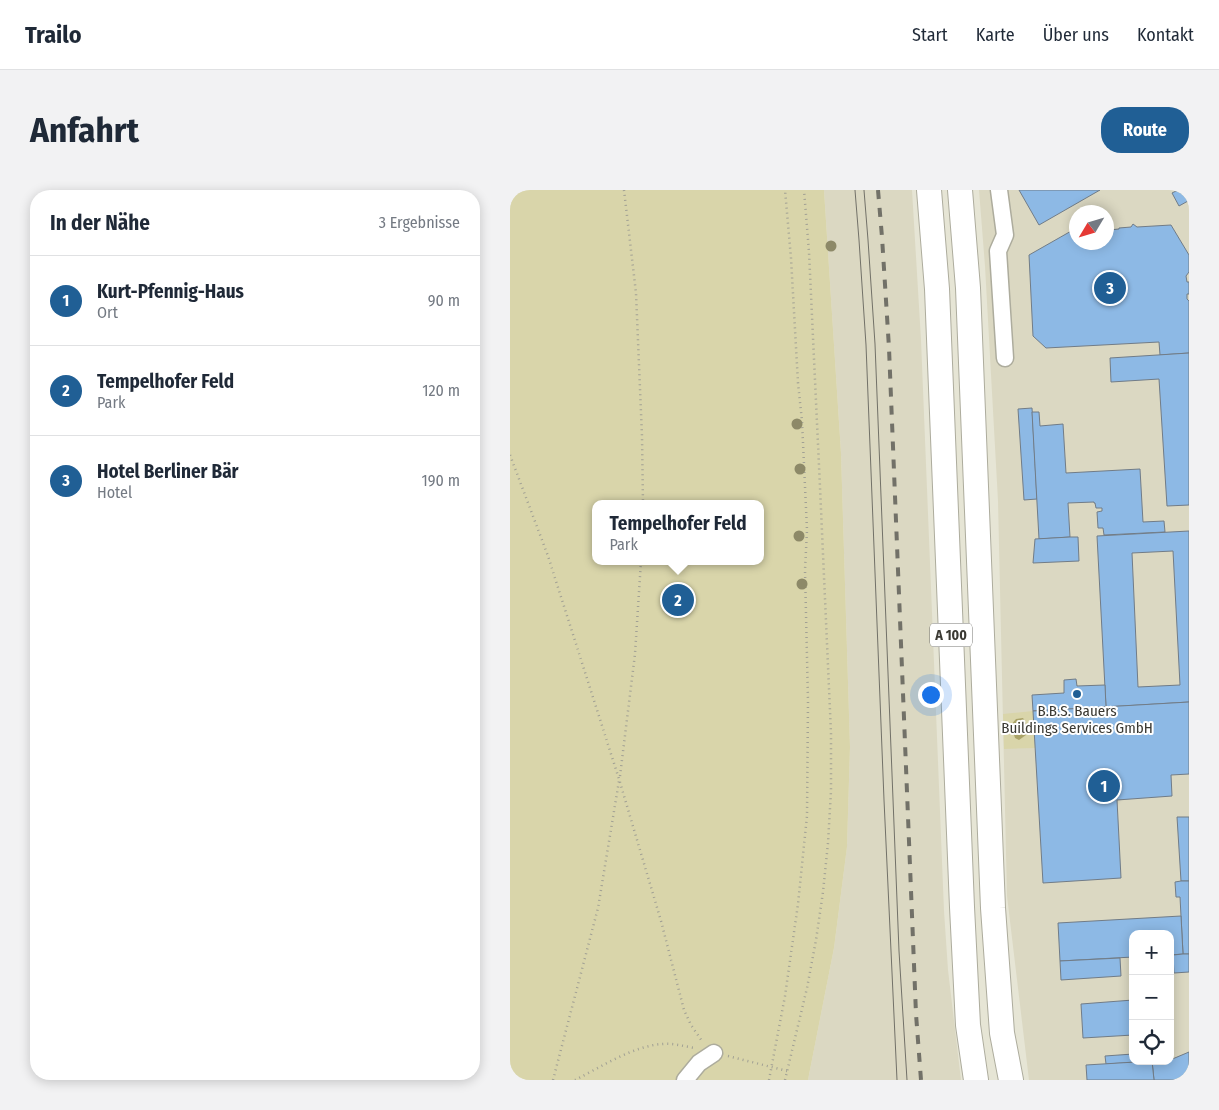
<!DOCTYPE html>
<html lang="de">
<meta charset="utf-8">
<style>
body{margin:0;font-family:"Fira Sans Condensed",sans-serif;background:#f2f2f3;color:#1f2937}
.controls{position:absolute;right:15px;bottom:15px;display:grid;overflow:hidden;border-radius:10px;box-shadow:0 2px 12px #0003}
.controls button{width:45px;height:45px;display:grid;place-items:center;padding:0;border:0;border-bottom:1px solid #e0e1e3;background:#fff;color:#1f2937;font:25px sans-serif}
.compass{position:absolute;left:559px;top:15px;width:45px;height:45px;border-radius:50%;background:#fff;box-shadow:0 2px 12px #0003;rotate:232deg}
.you{position:absolute;left:420px;top:504px;width:18px;height:18px;margin:-12px;border:4px solid #fff;border-radius:50%;background:#1a73e8;box-shadow:0 0 0 8px #1a73e833}
.badge{display:grid;place-items:center;width:32px;height:32px;border-radius:50%;background:#205f95;color:#fff;font-size:16px;font-weight:700}
.pin{position:absolute;translate:-50% -50%;border:2px solid #fff;box-shadow:0 1px 5px #0006}
.popup{position:absolute;left:82px;top:310px;width:172px;height:65px;box-sizing:border-box;display:grid;place-content:center;border-radius:10px;background:#fff;filter:drop-shadow(0 1px 4px #0005);font-size:16px;white-space:nowrap;color:#747a83}
.popup b{font-size:19px;color:#1f2937}
.popup::after{content:'';position:absolute;left:50%;top:100%;margin-left:-10px;border:10px solid transparent;border-top-color:#fff}
.list{margin:0;padding:0;list-style:none}
h2{display:flex;justify-content:space-between;align-items:center;height:65px;margin:0;padding:0 20px;font-size:21px}
h2 small{font-size:16px;font-weight:400;color:#747a83}
.list li{display:grid;grid-template-columns:32px 1fr auto;gap:15px;align-items:center;box-sizing:border-box;height:90px;padding:0 20px;border-top:1px solid #e0e1e3}
.list b{display:block;font-size:19px;white-space:nowrap}
.list p{margin:0;font-size:16px;white-space:nowrap;color:#747a83}
.list em{font-size:16px;font-style:normal;color:#747a83}
.icon{flex:none;width:28px;height:28px;fill:none;stroke:currentColor;stroke-width:2;stroke-linecap:round;stroke-linejoin:round}
.map{position:relative;flex:none;width:679px;height:890px;overflow:hidden;border-radius:20px}
header{display:flex;align-items:center;gap:30px;box-sizing:border-box;height:70px;padding:0 25px;background:#fff;border-bottom:1px solid #e0e1e3}
header strong{font-size:24px}
nav{display:flex;gap:28px;margin-inline-start:auto;font-size:18px}
.intro{display:flex;align-items:center;justify-content:space-between;box-sizing:border-box;height:120px;padding:0 30px}
h1{margin:0;font-size:35px}
.button{padding:12px 22px;border-radius:20px;background:#205f95;color:#fff;font-size:18px;font-weight:700}
main{display:flex;gap:30px;padding:0 30px}
aside{flex:1;background:#fff;border-radius:20px;box-shadow:0 2px 12px #0003}
.map>svg:first-child{display:block}
.built{fill:#dbd8c2;fill-rule:evenodd}
.green{fill:#d9d5aa;fill-rule:evenodd}
.water{fill:#aaa368}
.building{fill:#8db9e5;stroke:#717c87;fill-rule:evenodd}
.lines{fill:none;stroke-linecap:round;stroke-linejoin:round}
.minor-casing{stroke:#adac9d;stroke-width:19}
.highway-casing{stroke:#adac9d;stroke-width:26}
.path{stroke:#a1a094;stroke-width:2.5;stroke-dasharray:1 4;stroke-linecap:butt}
.minor{stroke:#fff;stroke-width:16}
.highway{stroke:#fff;stroke-width:24}
.tram{stroke:#727168;stroke-width:1}
.rail{stroke:#727168;stroke-width:4;stroke-dasharray:9 9;stroke-linecap:butt}
.tree{fill:#8d8968}
.poi-dot{fill:#205f95;stroke:#fff;stroke-width:2}
.labels{text-anchor:middle;stroke-width:4;stroke-linejoin:round;paint-order:stroke}
.shield{fill:#fff;stroke:#757470;stroke-width:1}
.shield-label{font-size:14px;font-weight:bold;fill:#3a3933}
.poi-label{font-size:15px;fill:#3a3933;stroke:#fff}
</style>
<header>
<strong>Trailo</strong>
<nav><a>Start</a><a>Karte</a><a>Über uns</a><a>Kontakt</a></nav>
</header>
<div class="intro"><h1>Anfahrt</h1><a class="button">Route</a></div>
<main>
<aside>
<h2>In der Nähe<small>3 Ergebnisse</small></h2>
<ul class="list">
<li><span class="badge">1</span><div><b>Kurt-Pfennig-Haus</b><p>Ort</p></div><em>90 m</em></li>
<li><span class="badge">2</span><div><b>Tempelhofer Feld</b><p>Park</p></div><em>120 m</em></li>
<li><span class="badge">3</span><div><b>Hotel Berliner Bär</b><p>Hotel</p></div><em>190 m</em></li>
</ul>
</aside>
<div class="map">
<svg width="679" height="890" viewBox="0 0 679 890">
<rect width="100%" height="100%" fill="#e6e5d5"/>
<!-- built -->
<g class="built">
<polygon points="314,0 402,0 411,150 434,721 438,780 451,890 298,890 324,758 337,657 340,557 331,263"/>
<path d="M469 0H679V890H519L497 706 488 311 475 76ZM566 22H596V52H566ZM623 744H660V871H623Z"/>
</g>
<!-- green -->
<g class="green">
<path d="M0 0H314L331 263 340 557 337 657 324 758 298 890H0ZM86 314H250V371H86Z"/>
<polygon points="523,521 525,558 494,559 493,524"/>
</g>
<!-- water -->
<polygon class="water" points="513,528 518,536 516,545 509,550 505,548 501,535 506,529"/>
<!-- building -->
<g class="building">
<polygon points="509,0 590,0 529,35"/>
<polygon points="668,0 672,0 678,11 669,16 662,3"/>
<polygon points="623,34 627,37 661,35 679,65 679,82 676,86 677,92 679,92 679,104 677,104 677,109 679,111 679,163 650,165 649,152 536,158 523,146 519,65 563,40 566,40 566,52 596,52 596,38 599,38 599,40 609,39 609,38 621,37"/>
<polygon points="679,163 679,315 657,316 649,189 601,192 600,168"/>
<polygon points="522,218 527,309 514,310 508,219"/>
<polygon points="522,222 529,222 530,236 553,234 556,283 630,279 633,332 654,331 655,342 594,345 593,338 588,338 587,322 592,321 592,318 586,318 585,313 584,313 584,312 558,313 560,347 529,349"/>
<path d="M679 341V512L596 517 587 346ZM663 361 670 495 628 497 622 363Z"/>
<polygon points="560,347 568,347 569,371 523,373 525,349"/>
<polygon points="566,489 567,496 595,495 596,517 523,521 522,505 554,503 554,490"/>
<polygon points="679,512 679,584 661,585 662,606 607,610 611,688 533,693 523,521"/>
<polygon points="667,627 679,627 679,691 671,691"/>
<polygon points="671,691 679,691 679,764 673,764 670,707 666,707 665,692"/>
<polygon points="671,726 673,764 660,765 660,744 623,744 623,767 550,771 548,733"/>
<polygon points="673,764 679,764 679,782 664,783 663,765"/>
<polygon points="610,768 611,786 551,790 550,771"/>
<polygon points="623,810 623,845 573,848 571,814"/>
<polygon points="679,862 679,890 644,890 642,871 660,871 660,870"/>
<polygon points="623,864 623,871 627,871 627,872 596,874 595,866"/>
<polygon points="642,871 644,890 577,890 576,875"/>
</g>
<g class="lines">
<defs>
<g id="minor">
<polyline points="489,0 495,45 488,61 495,168"/>
<polyline points="175,890 189,873 204,863"/>
</g>
<g id="highway">
<polyline points="419,0 427,99 452,717 458,835 466,890"/>
<polyline points="450,0 458,98 483,718 492,843 501,890"/>
</g>
</defs>
<!-- minor casing -->
<use href="#minor" class="minor-casing"/>
<!-- highway casing -->
<use href="#highway" class="highway-casing"/>
<!-- path -->
<g class="path">
<polyline points="114,0 126,103 132,246 133,314"/>
<polyline points="0,265 38,366 109,589 151,731 174,820 181,835 192,851"/>
<polyline points="110,586 125,464 131,371"/>
<polyline points="218,866 277,881"/>
<polyline points="43,890 88,718 109,591"/>
<path d="M65 890C91 877 123 856 152 854 163 853 173 856 184 858"/>
<polyline points="259,890 275,806 288,714 297,626 298,511 295,380 297,340 292,231 288,193 281,68 275,0"/>
<polyline points="275,890 297,798 306,750 313,702 318,653 321,601 321,543 310,297 299,62 294,0"/>
</g>
<!-- minor -->
<use href="#minor" class="minor"/>
<!-- highway -->
<use href="#highway" class="highway"/>
<!-- tram -->
<g class="tram">
<polyline points="345,0 349,50 356,155 374,610 387,890"/>
<polyline points="354,0 358,50 365,154 389,761 397,890"/>
</g>
<!-- rail -->
<polyline class="rail" points="368,0 372,47 379,158 406,824 411,890"/>
</g>
<!-- trees -->
<g class="tree">
<circle cx="321" cy="56" r="5.5"/>
<circle cx="287" cy="234" r="5.5"/>
<circle cx="290" cy="279" r="5.5"/>
<circle cx="289" cy="346" r="5.5"/>
<circle cx="292" cy="394" r="5.5"/>
</g>
<!-- markers -->
<circle class="poi-dot" cx="567" cy="504" r="5"/>
<g class="labels">
<!-- shield labels -->
<rect class="shield" x="420" y="433.5" width="42" height="23" rx="4"/>
<g class="shield-label">
<text x="441" y="450">A 100</text>
</g>
<!-- poi labels -->
<g class="poi-label">
<text x="567" y="526">B.B.S. Bauers<tspan x="567" dy="17">Buildings Services GmbH</tspan></text>
</g>
</g>
</svg>
<div class="controls">
<button>+</button>
<button>−</button>
<button><svg class="icon" aria-label="locate" viewBox="0 0 24 24"><circle cx="12" cy="12" r="6"/><path d="M12 2v4M12 18v4M2 12h4M18 12h4"/></svg></button>
</div>
<svg class="compass" viewBox="-18 -18 36 36"><path d="M0-13l5 13h-10z" fill="#e53935"/><path d="M0 13l5-13h-10z" fill="#747a83"/></svg>
<div class="you"></div>
<div class="pin badge" style="left:594px;top:596px">1</div>
<div class="pin badge" style="left:168px;top:410px">2</div>
<div class="popup"><b>Tempelhofer Feld</b>Park</div>
<div class="pin badge" style="left:600px;top:98px">3</div>
</div>
</main>
